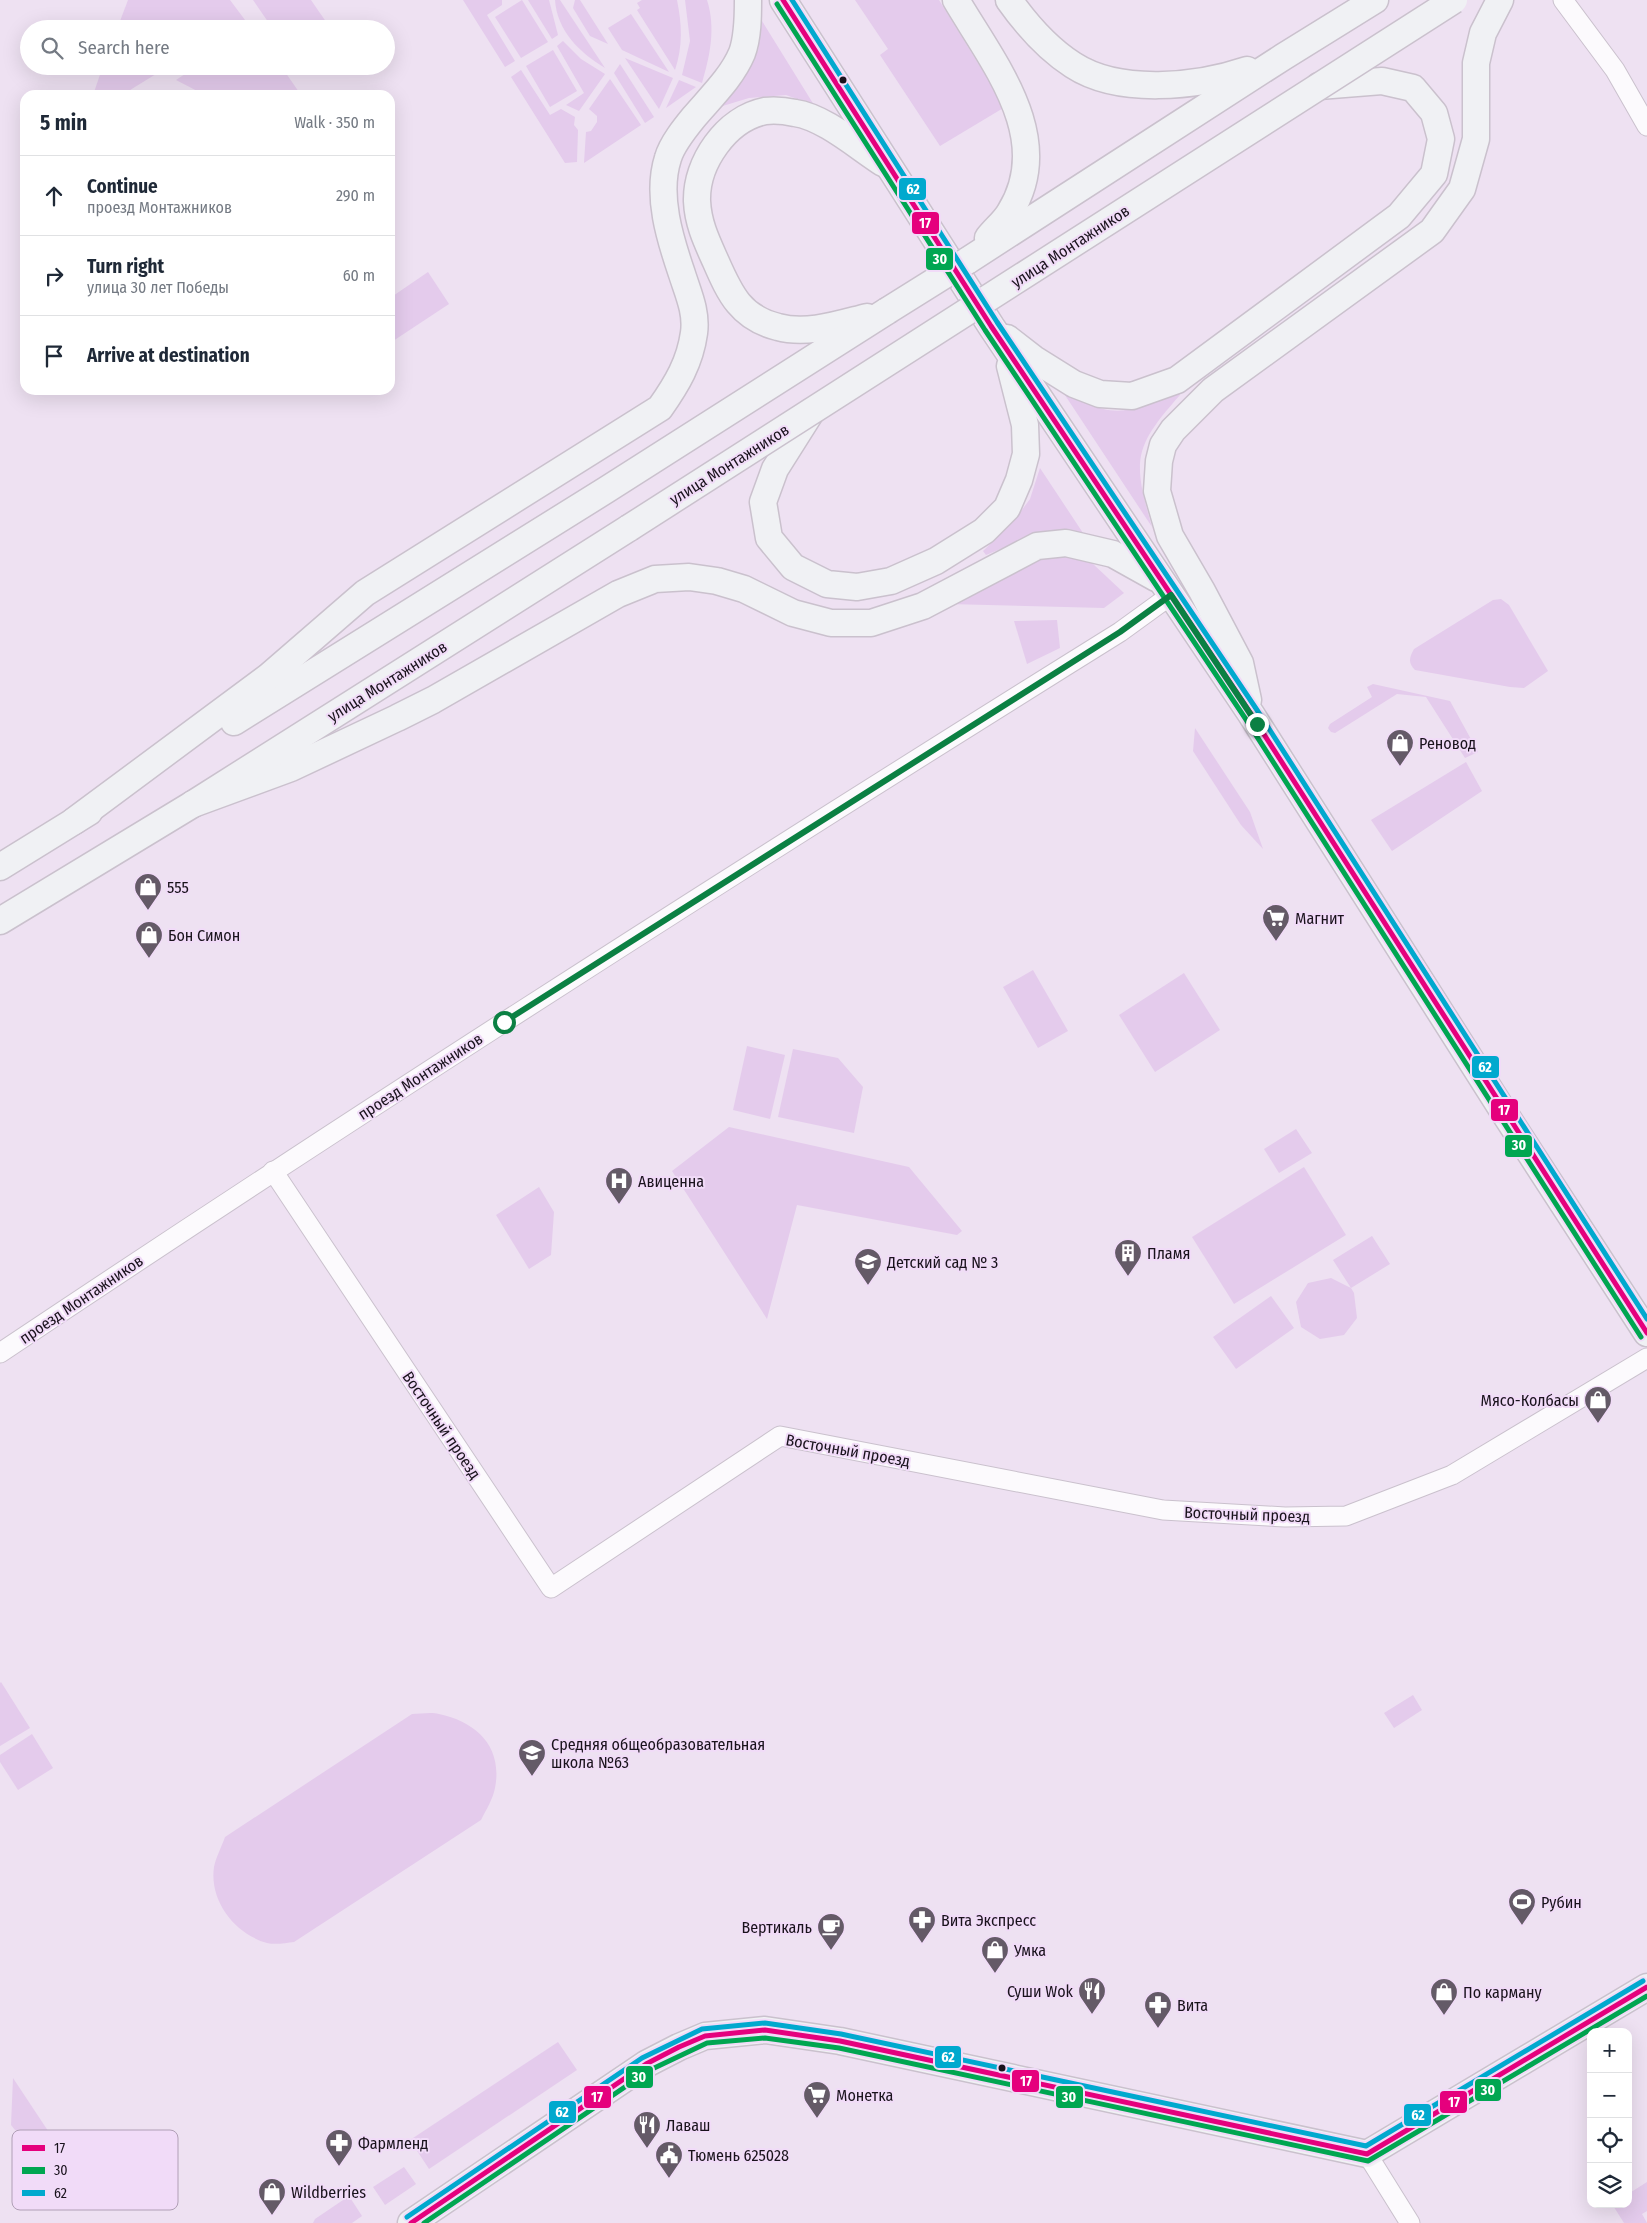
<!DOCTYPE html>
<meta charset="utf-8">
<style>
body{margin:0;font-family:"Fira Sans Condensed",sans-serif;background:#f6f6f7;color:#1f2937}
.controls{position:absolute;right:15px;bottom:15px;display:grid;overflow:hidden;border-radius:10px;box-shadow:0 5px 20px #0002}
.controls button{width:45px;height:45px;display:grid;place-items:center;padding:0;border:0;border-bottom:1px solid #e0e1e3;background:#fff;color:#1f2937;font:25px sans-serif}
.stop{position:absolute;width:15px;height:15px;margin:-11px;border:4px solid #0b8043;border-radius:50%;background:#fff}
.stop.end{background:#0b8043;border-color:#fff;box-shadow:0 1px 5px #0008}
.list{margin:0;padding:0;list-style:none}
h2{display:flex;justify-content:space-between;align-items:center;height:65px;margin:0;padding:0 20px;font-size:21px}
h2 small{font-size:16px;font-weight:400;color:#747a83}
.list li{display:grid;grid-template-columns:32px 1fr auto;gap:15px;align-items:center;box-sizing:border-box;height:80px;padding:0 20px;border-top:1px solid #e0e1e3}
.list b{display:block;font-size:19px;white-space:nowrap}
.list p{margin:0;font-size:16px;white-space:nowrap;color:#747a83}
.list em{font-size:16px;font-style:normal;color:#747a83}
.icon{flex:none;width:28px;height:28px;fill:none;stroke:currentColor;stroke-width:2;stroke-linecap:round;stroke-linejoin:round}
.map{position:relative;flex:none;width:1647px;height:2223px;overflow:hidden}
.search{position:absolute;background:#fff;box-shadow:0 5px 20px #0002;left:20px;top:20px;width:375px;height:55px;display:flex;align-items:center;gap:12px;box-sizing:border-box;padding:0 18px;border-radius:28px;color:#747a83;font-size:19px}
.panel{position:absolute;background:#fff;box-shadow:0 5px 20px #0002;left:20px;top:90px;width:375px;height:305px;border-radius:15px}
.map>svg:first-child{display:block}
.green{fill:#e4cbec}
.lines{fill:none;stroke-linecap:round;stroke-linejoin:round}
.street-casing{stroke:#cac1cd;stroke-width:21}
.secondary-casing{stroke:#cac1cd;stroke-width:29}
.street{stroke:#fcfafd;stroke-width:19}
.secondary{stroke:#f0f1f4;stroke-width:26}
.secondary-bridge-casing{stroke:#cac1cd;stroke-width:29;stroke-linecap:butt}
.secondary-bridge{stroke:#f0f1f4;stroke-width:26}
.bus-1-casing{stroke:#f1dbf8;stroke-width:9}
.bus-2-casing{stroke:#f1dbf8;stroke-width:9}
.bus-3-casing{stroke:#f1dbf8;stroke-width:9}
.bus-1{stroke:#e5007d;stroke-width:5}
.bus-2{stroke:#00a651;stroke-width:5}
.bus-3{stroke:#00a9ce;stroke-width:5}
.route{stroke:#0b8043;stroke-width:6}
.bus-dot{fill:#19121c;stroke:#f1dbf8;stroke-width:2}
.labels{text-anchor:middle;stroke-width:4;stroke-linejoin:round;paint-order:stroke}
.street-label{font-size:16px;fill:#19121c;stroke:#f1dbf8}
.poi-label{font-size:16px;fill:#19121c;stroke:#f1dbf8;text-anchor:start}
.key{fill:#f1dbf8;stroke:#b09fb6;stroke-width:1}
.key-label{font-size:14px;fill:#19121c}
.line-badge{stroke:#f1dbf8;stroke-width:2}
.badge-label{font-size:14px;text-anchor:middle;font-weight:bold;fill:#fff}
</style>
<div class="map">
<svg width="1647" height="2223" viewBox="0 0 1647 2223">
<rect width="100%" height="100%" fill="#eee1f2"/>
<!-- green -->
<g class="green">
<polygon points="128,0 230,0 245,20 231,29 117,29"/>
<polygon points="253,0 311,0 331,29 273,29"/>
<polygon points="463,0 502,0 502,5 487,15 515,61 505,67"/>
<polygon points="522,0 548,42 521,58 495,17"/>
<polygon points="528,0 549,0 558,35 552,39"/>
<path d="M555 0H560L605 68C580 53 557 31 555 0Z"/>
<polygon points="575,0 580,0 608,44 590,36 573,8"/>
<path d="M642 0H677C682 25 683 46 675 70L637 10 640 8 637 3Z"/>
<path d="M685 0H707C716 28 710 56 702 83L682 75 690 41Z"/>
<polygon points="855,0 939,0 1005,107 940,146 880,55 888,49"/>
<polygon points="631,14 669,72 622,50 608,28"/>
<polygon points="762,21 814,105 786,95 749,98 716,108 742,79 758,51"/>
<polygon points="563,41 581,59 605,74 579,111 566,105 584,93 557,46"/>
<polygon points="553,50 577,91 550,107 526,66"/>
<polygon points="625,58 673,78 659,109"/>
<polygon points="620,64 654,117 645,123 614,73"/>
<polygon points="103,66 169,66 122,95 93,95"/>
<polygon points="197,66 281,66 301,95 205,95 176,80"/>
<polygon points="521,70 550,115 561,109 575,117 574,125 578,130 577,162 565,163 511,77"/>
<polygon points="610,79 641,125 584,163 586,132 591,131 597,122 597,116 589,109"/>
<polygon points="679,80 696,87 666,108"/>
<polygon points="428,272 449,304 390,343 390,298"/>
<path d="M1057 383C1102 420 1127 417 1177 391L1180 395C1134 447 1132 459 1152 527Z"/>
<path d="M1040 468 1083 533C1044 530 1021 540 986 555L983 551 1013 522 1030 499Z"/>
<polygon points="1061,554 1092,563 1124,593 1104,608 948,604 1036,558"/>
<path d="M1501 599 1509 605 1548 671 1524 688 1510 687 1415 670C1408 663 1409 658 1414 649L1493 600Z"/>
<polygon points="1057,620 1060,648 1027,664 1014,621"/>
<polygon points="1373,684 1450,701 1478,752 1465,758 1426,697 1397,694 1335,733 1331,732 1328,728 1330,724 1372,697 1367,687"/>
<polygon points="1195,728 1250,812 1263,849 1241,825 1193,751"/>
<polygon points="1466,762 1482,791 1392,851 1371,820"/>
<polygon points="1033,970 1068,1031 1038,1048 1003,987"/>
<polygon points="1184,973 1220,1030 1155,1072 1119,1015"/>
<polygon points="747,1046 785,1055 770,1119 733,1110"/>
<polygon points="793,1049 838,1058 863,1087 854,1133 778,1117"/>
<polygon points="729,1127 909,1167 962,1231 957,1235 797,1205 767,1319 672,1171"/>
<polygon points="1296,1129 1312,1153 1279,1173 1264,1149"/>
<polygon points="1304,1167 1346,1235 1234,1304 1192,1237"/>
<polygon points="539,1187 554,1212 551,1255 529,1269 496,1215"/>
<polygon points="1372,1236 1390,1264 1351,1288 1354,1293 1357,1318 1344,1335 1320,1339 1301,1327 1296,1302 1308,1283 1331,1278 1351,1288 1333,1260"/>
<polygon points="1271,1296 1294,1328 1236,1369 1213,1337"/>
<polygon points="1,1682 30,1728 0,1746 0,1683"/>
<polygon points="1413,1695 1422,1710 1394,1728 1384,1713"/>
<path d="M412 1714C420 1714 431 1712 439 1714 477 1722 503 1747 495 1788 493 1799 486 1810 481 1820L294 1942C286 1943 275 1945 267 1943 235 1934 209 1901 214 1867 216 1857 222 1846 225 1837Z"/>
<polygon points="32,1734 53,1768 18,1790 0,1762 0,1755"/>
<polygon points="558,2042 577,2070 429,2169 410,2140"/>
<polygon points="13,2078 60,2149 15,2130 11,2125"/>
<polygon points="404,2167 416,2184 385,2205 373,2187"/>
<polygon points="1647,2182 1647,2211 1642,2214 1647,2223 1624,2223 1612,2204 1628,2204 1628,2194"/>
<polygon points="349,2196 362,2216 352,2223 313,2223 315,2219"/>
</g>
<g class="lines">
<defs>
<g id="street">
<polyline points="1563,0 1615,70 1647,126"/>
<polyline points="273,1171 551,1588 780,1436 1163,1510 1285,1517 1346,1516 1452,1475 1647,1358"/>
<path d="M0 1353C369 1106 743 867 1120 632L1171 595"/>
<polyline points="1367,2154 1410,2223"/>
</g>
<g id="secondary">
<polyline points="783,0 991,326 1251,714 1505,1114 1647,1333"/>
<path d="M956 0C993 63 1056 138 1010 212 1005 221 995 229 988 238"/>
<path d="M1009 0C1026 24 1048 49 1073 65 1119 95 1197 87 1247 70"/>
<polyline points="967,261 1283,57 1375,0"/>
<path d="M867 317C839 324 807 335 778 327 741 318 730 294 716 262 707 242 698 224 697 201 696 163 726 119 765 111 773 110 786 111 795 113 824 117 858 147 883 163"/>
<polyline points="1007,338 1034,359 1074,384 1100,394 1132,396 1177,380 1399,216 1434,174 1441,139 1434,113 1413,88 1382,81 1319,86"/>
<polyline points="811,412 775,469 763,502 769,538 793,567 827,584 857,587 891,581 936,561 984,531 1007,508 1019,480 1026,454 1025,425 1010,366"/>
<polyline points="1248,700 1240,663 1202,591 1170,536 1157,491 1159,461 1163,445 1173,430 1213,390 1432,231 1462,189 1476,139 1476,63 1483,33 1500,0"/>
<polyline points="234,722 606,490 887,311"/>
<polyline points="193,804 291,768 397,718 433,700 618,594 655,579 689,577 717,581 744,589 793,613 831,623 871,623 923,606 1037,546 1066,543 1113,554 1156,578"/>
<path d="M74 821 268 677 365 593 660 408C677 384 690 362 694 333 697 312 688 293 682 274 670 239 656 195 668 158 672 144 685 128 694 117 711 97 732 77 742 53 748 37 748 16 748 0"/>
<polyline points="0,867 89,812"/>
<polyline points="0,921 193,804 629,528"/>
<polyline points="411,2223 646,2064 679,2047 705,2036 765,2030 840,2041 1367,2154 1647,1987"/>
</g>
</defs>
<!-- street casing -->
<use href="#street" class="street-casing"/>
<!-- secondary casing -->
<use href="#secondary" class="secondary-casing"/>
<!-- street -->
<use href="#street" class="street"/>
<!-- secondary -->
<use href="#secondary" class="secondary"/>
<defs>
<g id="secondary-bridge">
<polyline points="887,311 967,261"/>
<polyline points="629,528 1454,0"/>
</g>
</defs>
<!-- secondary-bridge casing -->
<use href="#secondary-bridge" class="secondary-bridge-casing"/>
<!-- secondary-bridge -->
<use href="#secondary-bridge" class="secondary-bridge"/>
<defs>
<g id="bus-1">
<polyline points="783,0 991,326 1251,714 1647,1333"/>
<polyline points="411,2223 646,2064 679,2047 705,2036 765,2030 840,2041 1367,2154 1647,1987"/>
</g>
<g id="bus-2">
<polyline points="777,4 985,330 1245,718 1641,1337"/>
<polyline points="424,2223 650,2070 707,2043 765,2038 839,2048 1368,2161 1647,1996"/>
</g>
<g id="bus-3">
<polyline points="792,0 997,322 1257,710 1647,1319"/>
<polyline points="407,2217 642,2058 702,2029 765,2023 841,2034 1366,2146 1643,1981"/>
</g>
</defs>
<!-- bus-1 casing -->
<use href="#bus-1" class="bus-1-casing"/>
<!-- bus-2 casing -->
<use href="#bus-2" class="bus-2-casing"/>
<!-- bus-3 casing -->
<use href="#bus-3" class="bus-3-casing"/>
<!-- bus-1 -->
<use href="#bus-1" class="bus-1"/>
<!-- bus-2 -->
<use href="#bus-2" class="bus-2"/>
<!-- bus-3 -->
<use href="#bus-3" class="bus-3"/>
</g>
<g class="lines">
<!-- route -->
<polyline class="route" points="504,1022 1120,632 1171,595 1257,724"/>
</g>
<!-- icons -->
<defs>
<symbol id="shop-pin" viewBox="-11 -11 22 30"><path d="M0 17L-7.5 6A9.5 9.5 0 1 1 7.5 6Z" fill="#645a67" stroke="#f1dbf8"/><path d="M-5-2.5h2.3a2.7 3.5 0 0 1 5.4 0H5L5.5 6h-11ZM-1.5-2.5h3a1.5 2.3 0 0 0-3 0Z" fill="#fff"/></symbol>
<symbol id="supermarket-pin" viewBox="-11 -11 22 30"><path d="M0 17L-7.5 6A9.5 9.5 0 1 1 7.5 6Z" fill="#645a67" stroke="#f1dbf8"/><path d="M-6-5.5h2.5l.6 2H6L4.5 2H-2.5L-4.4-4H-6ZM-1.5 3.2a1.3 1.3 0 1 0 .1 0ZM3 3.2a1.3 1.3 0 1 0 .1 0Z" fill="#fff"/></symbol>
<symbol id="hospital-pin" viewBox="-11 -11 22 30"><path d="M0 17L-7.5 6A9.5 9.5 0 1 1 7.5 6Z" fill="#645a67" stroke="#f1dbf8"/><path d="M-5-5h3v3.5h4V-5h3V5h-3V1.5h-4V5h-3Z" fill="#fff"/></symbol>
<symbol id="building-pin" viewBox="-11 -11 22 30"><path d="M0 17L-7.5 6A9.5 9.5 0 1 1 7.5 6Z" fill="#645a67" stroke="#f1dbf8"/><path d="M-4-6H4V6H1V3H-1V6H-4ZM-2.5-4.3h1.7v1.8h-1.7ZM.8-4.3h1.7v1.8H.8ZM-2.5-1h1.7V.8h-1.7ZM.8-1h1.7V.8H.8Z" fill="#fff"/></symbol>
<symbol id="school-pin" viewBox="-11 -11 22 30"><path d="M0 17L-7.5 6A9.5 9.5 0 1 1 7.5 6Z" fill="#645a67" stroke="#f1dbf8"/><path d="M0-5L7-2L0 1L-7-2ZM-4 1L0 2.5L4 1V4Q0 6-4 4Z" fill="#fff"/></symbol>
<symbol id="stadium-pin" viewBox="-11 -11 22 30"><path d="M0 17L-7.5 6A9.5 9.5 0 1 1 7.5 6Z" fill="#645a67" stroke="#f1dbf8"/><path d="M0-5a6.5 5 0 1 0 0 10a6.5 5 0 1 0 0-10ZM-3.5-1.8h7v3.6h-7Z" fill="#fff"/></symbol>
<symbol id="pharmacy-pin" viewBox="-11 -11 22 30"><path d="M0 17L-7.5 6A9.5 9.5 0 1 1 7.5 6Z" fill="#645a67" stroke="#f1dbf8"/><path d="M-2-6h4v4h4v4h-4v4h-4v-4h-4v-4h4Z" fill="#fff"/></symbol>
<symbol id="cafe-pin" viewBox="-11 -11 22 30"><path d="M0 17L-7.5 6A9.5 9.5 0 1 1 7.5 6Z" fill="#645a67" stroke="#f1dbf8"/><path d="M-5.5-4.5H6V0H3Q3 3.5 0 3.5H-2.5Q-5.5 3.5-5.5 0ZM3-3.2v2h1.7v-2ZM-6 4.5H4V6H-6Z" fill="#fff"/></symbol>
<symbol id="restaurant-pin" viewBox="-11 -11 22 30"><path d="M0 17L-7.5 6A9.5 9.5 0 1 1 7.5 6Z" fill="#645a67" stroke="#f1dbf8"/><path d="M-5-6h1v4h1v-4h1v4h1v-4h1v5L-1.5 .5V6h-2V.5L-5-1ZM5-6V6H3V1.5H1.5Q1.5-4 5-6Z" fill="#fff"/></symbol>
<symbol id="civic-pin" viewBox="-11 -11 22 30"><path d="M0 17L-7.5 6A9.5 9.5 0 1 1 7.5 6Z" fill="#645a67" stroke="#f1dbf8"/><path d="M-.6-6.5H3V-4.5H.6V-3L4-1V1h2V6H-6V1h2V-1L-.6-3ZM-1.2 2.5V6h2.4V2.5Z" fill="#fff"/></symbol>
</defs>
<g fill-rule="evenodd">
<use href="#shop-pin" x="1384" y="727" width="32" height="43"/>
<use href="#shop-pin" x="132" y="871" width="32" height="43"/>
<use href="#supermarket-pin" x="1260" y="902" width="32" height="43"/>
<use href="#shop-pin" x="133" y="919" width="32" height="43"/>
<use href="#hospital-pin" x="603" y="1165" width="32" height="43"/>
<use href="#building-pin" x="1112" y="1237" width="32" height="43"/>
<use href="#school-pin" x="852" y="1246" width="32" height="43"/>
<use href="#shop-pin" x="1582" y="1384" width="32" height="43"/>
<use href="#school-pin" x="516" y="1737" width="32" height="43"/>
<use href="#stadium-pin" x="1506" y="1886" width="32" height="43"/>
<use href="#pharmacy-pin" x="906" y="1904" width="32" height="43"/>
<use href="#cafe-pin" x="815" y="1911" width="32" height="43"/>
<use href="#shop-pin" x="979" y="1934" width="32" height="43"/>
<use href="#restaurant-pin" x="1076" y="1975" width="32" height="43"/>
<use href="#shop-pin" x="1428" y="1976" width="32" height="43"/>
<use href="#pharmacy-pin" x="1142" y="1989" width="32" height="43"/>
<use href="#supermarket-pin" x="801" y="2079" width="32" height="43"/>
<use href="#restaurant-pin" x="631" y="2109" width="32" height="43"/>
<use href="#pharmacy-pin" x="323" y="2127" width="32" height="43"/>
<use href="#civic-pin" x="653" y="2139" width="32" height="43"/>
<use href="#shop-pin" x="256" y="2176" width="32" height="43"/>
</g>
<!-- markers -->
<g class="bus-dot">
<circle cx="843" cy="80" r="4.5"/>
<circle cx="1002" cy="2068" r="4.5"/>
</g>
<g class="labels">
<!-- street labels -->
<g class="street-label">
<text transform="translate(1070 246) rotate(-33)" y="6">улица Монтажников</text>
<text transform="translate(729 464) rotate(-32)" y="6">улица Монтажников</text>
<text transform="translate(387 681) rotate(-32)" y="6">улица Монтажников</text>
<text transform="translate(420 1076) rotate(-33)" y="6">проезд Монтажников</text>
<text transform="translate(81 1299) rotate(-34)" y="6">проезд Монтажников</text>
<text transform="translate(442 1425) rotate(56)" y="6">Восточный проезд</text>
<text transform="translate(848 1450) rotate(10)" y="6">Восточный проезд</text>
<text transform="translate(1247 1514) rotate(2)" y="6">Восточный проезд</text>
</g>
<!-- poi labels -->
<g class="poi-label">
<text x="1419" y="749">Реновод</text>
<text x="167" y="893">555</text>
<text x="1295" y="924">Магнит</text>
<text x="168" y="941">Бон Симон</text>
<text x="638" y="1187">Авиценна</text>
<text x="1147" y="1259">Пламя</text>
<text x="887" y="1268">Детский сад № 3</text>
<text x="1579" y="1406" text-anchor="end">Мясо-Колбасы</text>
<text x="551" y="1750">Средняя общеобразовательная<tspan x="551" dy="18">школа №63</tspan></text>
<text x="1541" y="1908">Рубин</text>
<text x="941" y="1926">Вита Экспресс</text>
<text x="812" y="1933" text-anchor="end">Вертикаль</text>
<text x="1014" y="1956">Умка</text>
<text x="1073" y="1997" text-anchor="end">Суши Wok</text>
<text x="1463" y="1998">По карману</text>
<text x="1177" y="2011">Вита</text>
<text x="836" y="2101">Монетка</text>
<text x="666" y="2131">Лаваш</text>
<text x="358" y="2149">Фармленд</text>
<text x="688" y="2161">Тюмень 625028</text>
<text x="291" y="2198">Wildberries</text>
</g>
</g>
<!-- legend -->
<rect x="12" y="2130" width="166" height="80" rx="8" class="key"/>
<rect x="22" y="2145" width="23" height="6" fill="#e5007d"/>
<rect x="22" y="2167" width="23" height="7" fill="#00a651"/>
<rect x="22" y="2190" width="23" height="6" fill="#00a9ce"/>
<g class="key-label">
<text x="54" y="2153">17</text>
<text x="54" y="2175">30</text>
<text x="54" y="2198">62</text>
</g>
<g class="line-badge">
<rect x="898" y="177" width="29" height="24" rx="5" fill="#00a9ce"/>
<rect x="911" y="211" width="29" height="24" rx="5" fill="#e5007d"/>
<rect x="925" y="247" width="29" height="24" rx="5" fill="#00a651"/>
<rect x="1471" y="1055" width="29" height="24" rx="5" fill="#00a9ce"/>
<rect x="1490" y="1098" width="29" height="24" rx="5" fill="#e5007d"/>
<rect x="1504" y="1134" width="29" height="24" rx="5" fill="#00a651"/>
<rect x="934" y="2045" width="28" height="24" rx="5" fill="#00a9ce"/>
<rect x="625" y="2065" width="29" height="24" rx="5" fill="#00a651"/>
<rect x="1011" y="2069" width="29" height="24" rx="5" fill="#e5007d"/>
<rect x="1474" y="2078" width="28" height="24" rx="5" fill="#00a651"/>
<rect x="583" y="2085" width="29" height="24" rx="5" fill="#e5007d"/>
<rect x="1055" y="2085" width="29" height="24" rx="5" fill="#00a651"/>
<rect x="1439" y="2090" width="29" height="24" rx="5" fill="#e5007d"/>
<rect x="548" y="2100" width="29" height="24" rx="5" fill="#00a9ce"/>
<rect x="1403" y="2103" width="29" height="24" rx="5" fill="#00a9ce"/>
</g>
<g class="badge-label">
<text x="913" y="194">62</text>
<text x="925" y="228">17</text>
<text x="940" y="264">30</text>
<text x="1485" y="1072">62</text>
<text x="1504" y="1115">17</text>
<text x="1519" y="1150">30</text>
<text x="948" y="2062">62</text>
<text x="639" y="2082">30</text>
<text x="1026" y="2086">17</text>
<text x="1488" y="2095">30</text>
<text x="597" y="2102">17</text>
<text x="1069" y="2102">30</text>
<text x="1454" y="2107">17</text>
<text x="562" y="2117">62</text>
<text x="1418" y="2120">62</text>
</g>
</svg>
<div class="controls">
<button>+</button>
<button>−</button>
<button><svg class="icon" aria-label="locate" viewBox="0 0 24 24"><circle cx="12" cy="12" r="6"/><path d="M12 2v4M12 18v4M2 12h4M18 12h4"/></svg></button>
<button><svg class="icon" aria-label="layers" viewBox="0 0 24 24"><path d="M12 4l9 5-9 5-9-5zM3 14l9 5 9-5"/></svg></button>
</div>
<div class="stop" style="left:504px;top:1022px"></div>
<div class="stop end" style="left:1257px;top:724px"></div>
<div class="search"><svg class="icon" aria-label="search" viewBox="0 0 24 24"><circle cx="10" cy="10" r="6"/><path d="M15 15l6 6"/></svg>Search here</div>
<section class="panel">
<h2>5 min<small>Walk · 350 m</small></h2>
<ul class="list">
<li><svg class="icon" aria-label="ahead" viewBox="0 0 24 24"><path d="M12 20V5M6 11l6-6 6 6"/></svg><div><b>Continue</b><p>проезд Монтажников</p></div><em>290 m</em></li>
<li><svg class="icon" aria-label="right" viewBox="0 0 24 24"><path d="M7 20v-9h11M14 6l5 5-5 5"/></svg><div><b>Turn right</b><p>улица 30 лет Победы</p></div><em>60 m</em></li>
<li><svg class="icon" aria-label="arrive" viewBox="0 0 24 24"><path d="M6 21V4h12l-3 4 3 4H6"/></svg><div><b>Arrive at destination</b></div></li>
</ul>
</section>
</div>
